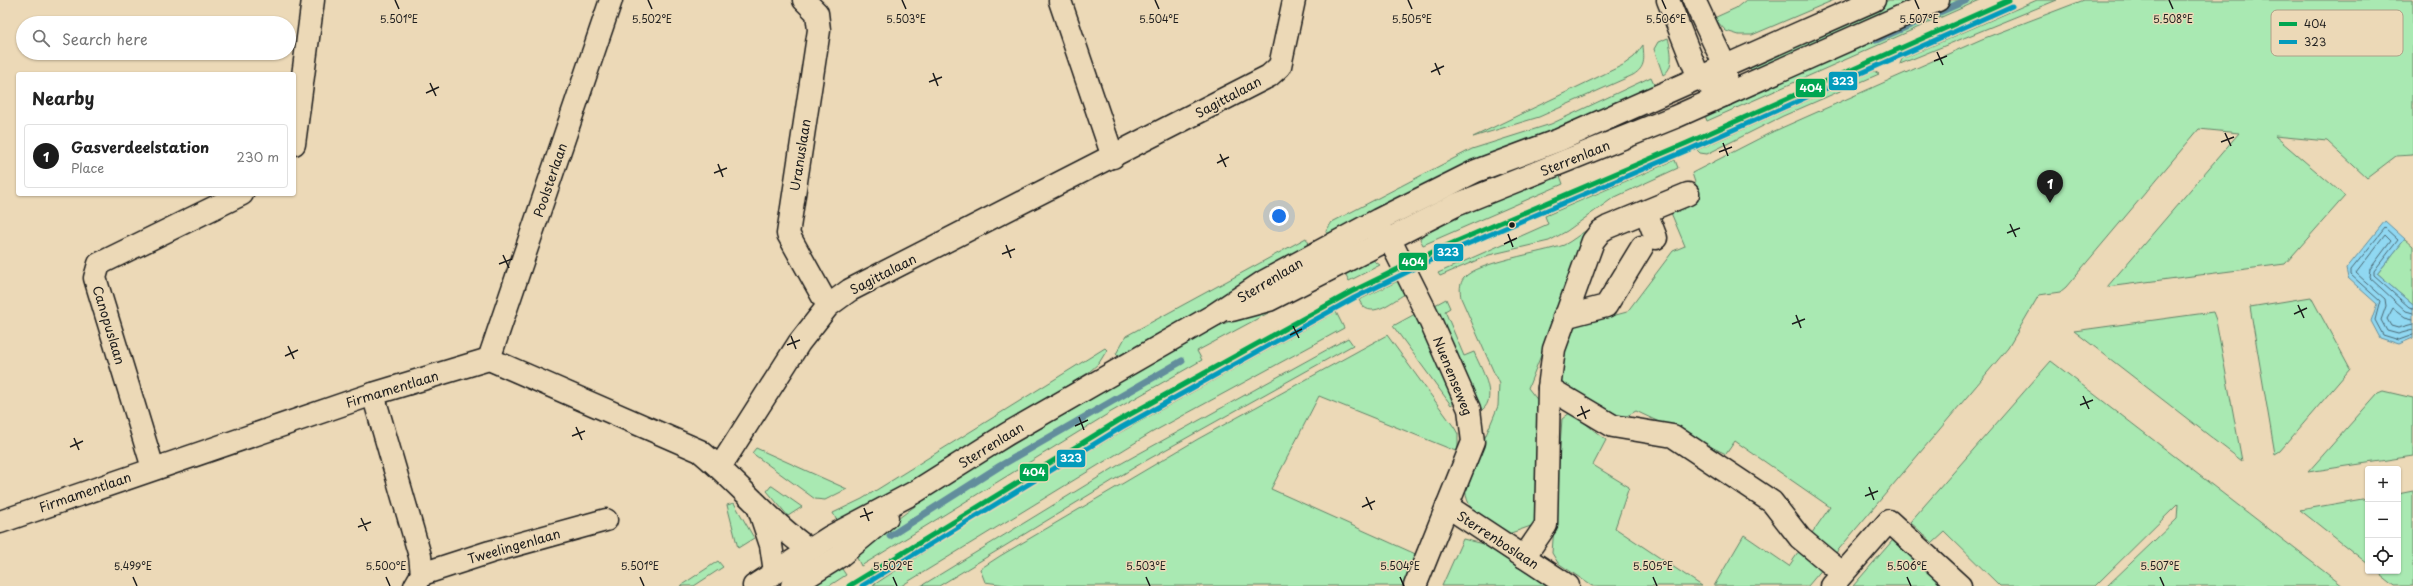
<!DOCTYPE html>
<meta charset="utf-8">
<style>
body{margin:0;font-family:"Playpen Sans",sans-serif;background:#f6f6f6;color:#222}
.controls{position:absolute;right:12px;bottom:12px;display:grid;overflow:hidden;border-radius:4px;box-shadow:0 1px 3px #0004}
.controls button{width:36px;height:36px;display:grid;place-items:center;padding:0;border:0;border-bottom:1px solid #e0e0e0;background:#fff;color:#222;font:20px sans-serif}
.you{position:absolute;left:1279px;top:216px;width:14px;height:14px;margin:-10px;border:3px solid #fff;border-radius:50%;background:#1a73e8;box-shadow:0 0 0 6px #1a73e833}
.badge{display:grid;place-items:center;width:26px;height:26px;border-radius:50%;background:#1c1c1c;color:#fff;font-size:13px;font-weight:700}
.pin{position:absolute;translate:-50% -33px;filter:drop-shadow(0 1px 2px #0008)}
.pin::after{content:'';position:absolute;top:21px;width:14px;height:12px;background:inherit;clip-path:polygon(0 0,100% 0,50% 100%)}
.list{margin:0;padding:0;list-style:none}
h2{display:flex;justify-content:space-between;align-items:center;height:52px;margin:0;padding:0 16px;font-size:17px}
h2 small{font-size:13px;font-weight:400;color:#767676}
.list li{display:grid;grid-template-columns:26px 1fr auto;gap:12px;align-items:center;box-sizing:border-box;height:64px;margin:0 8px 8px;padding:0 8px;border:1px solid #e0e0e0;border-radius:4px}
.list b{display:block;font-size:15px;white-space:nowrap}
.list p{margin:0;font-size:13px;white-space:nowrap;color:#767676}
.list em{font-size:13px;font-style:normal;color:#767676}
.icon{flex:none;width:22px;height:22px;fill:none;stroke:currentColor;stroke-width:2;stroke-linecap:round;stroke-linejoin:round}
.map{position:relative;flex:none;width:2413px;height:586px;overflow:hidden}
.search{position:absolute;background:#fff;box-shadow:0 1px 3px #0004;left:16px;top:16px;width:280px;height:44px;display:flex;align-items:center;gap:10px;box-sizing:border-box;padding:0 14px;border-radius:22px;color:#767676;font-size:15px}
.panel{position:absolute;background:#fff;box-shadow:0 1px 3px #0004;left:16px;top:72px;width:280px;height:124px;border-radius:4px}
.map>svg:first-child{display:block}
.green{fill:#a9e9b2;stroke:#628267}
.water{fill:#90d8f2;stroke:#628d9c}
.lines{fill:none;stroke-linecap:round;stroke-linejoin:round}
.shore{stroke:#4a6772;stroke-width:1}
.stream{stroke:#628d9c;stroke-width:7}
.minor-casing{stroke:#1c1c1c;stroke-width:25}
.major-casing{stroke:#1c1c1c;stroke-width:25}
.minor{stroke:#ecd9b7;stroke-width:22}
.major{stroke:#ecd9b7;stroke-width:22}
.bus-1-casing{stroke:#ecd9b7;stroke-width:8}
.bus-2-casing{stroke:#ecd9b7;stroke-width:8}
.bus-1{stroke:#00a651;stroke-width:5}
.bus-2{stroke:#039bbc;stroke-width:5}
.ticks{fill:none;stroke:#1c1c1c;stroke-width:1.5}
.bus-dot{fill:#1c1c1c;stroke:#ecd9b7;stroke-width:1.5}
.labels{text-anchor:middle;stroke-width:3;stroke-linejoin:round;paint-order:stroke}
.street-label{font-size:13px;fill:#1c1c1c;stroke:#ecd9b7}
.key{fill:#ecd9b7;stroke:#aea088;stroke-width:1}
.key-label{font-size:11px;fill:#1c1c1c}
.ticks-label{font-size:10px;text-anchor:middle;fill:#1c1c1c;stroke:#ecd9b7;stroke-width:3;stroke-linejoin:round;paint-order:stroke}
.line-badge{stroke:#ecd9b7;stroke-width:1.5}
.badge-label{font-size:11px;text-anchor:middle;font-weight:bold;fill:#fff}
</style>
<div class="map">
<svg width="2413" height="586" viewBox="0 0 2413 586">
<rect width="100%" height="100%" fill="#ecd9b7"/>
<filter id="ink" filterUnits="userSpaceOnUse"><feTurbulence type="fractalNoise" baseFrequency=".025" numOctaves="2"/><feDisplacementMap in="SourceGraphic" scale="8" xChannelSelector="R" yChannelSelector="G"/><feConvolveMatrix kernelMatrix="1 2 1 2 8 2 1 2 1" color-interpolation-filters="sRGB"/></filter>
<g filter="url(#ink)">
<!-- green -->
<g class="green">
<polygon points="1746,0 1834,0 1752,35 1739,35 1726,31 1714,18 1736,8"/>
<polygon points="1889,0 1923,0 1766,66 1751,70 1747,62"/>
<polygon points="1950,0 1980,0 1707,121 1703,110"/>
<polygon points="2037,0 2057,0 1900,64 1902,59"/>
<polygon points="2084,0 2413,0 2413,155 2396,156 2367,178 2327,141 2275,136 2345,196 2285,264 2107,287 2239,133 2199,129 2066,287 2060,292 2039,295 2008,348 1808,586 1714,586 1744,535 1789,566 1830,507 1735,441 1726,454 1636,411 1623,418 1557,380 1562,352 1571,327 1627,312 1673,251 1685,246 1669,208 1699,195 1692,173 1770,133 1982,39"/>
<path d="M1668 38C1671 49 1675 68 1663 75L1654 49 1658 42Z"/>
<path d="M1643 45C1644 59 1646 67 1633 75L1539 117 1473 137 1623 65 1634 57Z"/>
<polygon points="1874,71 1879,74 1783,116 1707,154 1700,153 1697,150"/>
<polygon points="1651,77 1656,88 1328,241 1326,231 1332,222 1472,149 1551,124"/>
<polygon points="1675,160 1678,168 1613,198 1567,231 1549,241 1489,255 1440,276 1438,273 1548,224 1545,216"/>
<polygon points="1559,173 1563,184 1423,245 1420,239 1424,233 1437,224"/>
<path d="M1587 230 1590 232 1528 388 1546 411 1538 520 1531 526 1508 534C1485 522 1466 514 1465 486L1498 406 1499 384 1461 298C1460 291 1459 284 1464 278 1477 262 1542 253 1564 245 1572 241 1580 234 1587 230Z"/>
<polygon points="1306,238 1312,249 1118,356 1116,354 1126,336"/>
<polygon points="2405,239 2413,246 2413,305 2377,274"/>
<polygon points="1367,256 1380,265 1349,281 1343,269"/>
<polygon points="1328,281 1197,351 1202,360 1111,412 861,566 854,552 919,503 956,478 1211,329"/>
<path d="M1398 281 1405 294C1391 302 1369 322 1359 300Z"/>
<polygon points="2311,297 2350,369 2280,451 2275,454 2250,307"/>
<path d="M1446 299 1450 308 1445 311 1464 356 1474 352C1480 367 1499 397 1482 410L1435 305Z"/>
<polygon points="1336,312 1344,328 1151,433 901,586 872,586 969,523 1121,432"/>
<polygon points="2213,312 2216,320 2242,461 2074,331"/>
<polygon points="1415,314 1452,395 1455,402 1451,405 1393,326"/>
<polygon points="1387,335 1454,427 1458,434 1458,452 1319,396 1271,489 1420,556 1408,586 1013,586 985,582 980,569 1000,556 1198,439"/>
<polygon points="1348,338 1353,345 1140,464 939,586 921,586 1122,463"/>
<polygon points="1105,348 1107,350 1099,363 1088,373 839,525 833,513 862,499"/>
<polygon points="2051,361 2343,586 2107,586 2177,519 2178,504 2095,586 2000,586 1945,532 1933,543 1910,522"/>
<polygon points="2383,391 2413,398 2413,456 2308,472 2378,393"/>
<polygon points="1571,412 1606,440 1593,465 1629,487 1615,528 1702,586 1592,586 1558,563 1552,553 1562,419"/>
<polygon points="756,448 847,489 825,500 815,499 752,453"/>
<polygon points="771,486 772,486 802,507 788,516 767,491"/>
<polygon points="2413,491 2413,586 2395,586 2376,571 2398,571 2398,494"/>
<polygon points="2368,498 2368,564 2300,510"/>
<polygon points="734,503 754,538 738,548 727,505"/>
<polygon points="1463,539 1483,544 1547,586 1442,586"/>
<polygon points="1893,540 1945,586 1853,586"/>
<polygon points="718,561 723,567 694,586 680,586"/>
<polygon points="838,563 846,575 829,586 802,586"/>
</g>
<!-- water -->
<polygon class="water" points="2385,221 2405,239 2377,274 2413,305 2413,338 2399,344 2380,338 2371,321 2377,304 2348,278 2346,269"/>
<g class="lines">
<!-- shore -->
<g class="shore">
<polyline points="2413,308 2409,307 2374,276 2374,271 2398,240 2385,228 2351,270 2351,275 2380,301 2375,320 2383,335 2399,340 2413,335"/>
<polyline points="2413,313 2406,311 2369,277 2370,269 2391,241 2385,235 2356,273 2385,299 2386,306 2381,320 2387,331 2398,334 2413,330"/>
<polyline points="2413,319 2405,317 2393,308 2387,319 2391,326 2398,328 2413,324"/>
</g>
<!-- stream -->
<g class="stream">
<polyline points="1876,40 1967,0"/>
<polyline points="890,536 1000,466 1182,361"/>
</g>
<defs>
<g id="minor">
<polyline points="804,0 817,13 819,30 788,234 828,306"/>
<polyline points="1668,0 1699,78 1725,95"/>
<polyline points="1694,0 1725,66 1725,86"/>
<polyline points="1060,1 1113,157"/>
<polyline points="294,144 313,0"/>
<polyline points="1646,212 1656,238"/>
<polyline points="1374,230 1389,238 1429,318 1469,409 1473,442 1415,586"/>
<polyline points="1564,317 1606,306 1642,247"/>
<polyline points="489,359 611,0"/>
<polyline points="1549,388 1613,426 1673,436 1772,502 1800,538 1842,573"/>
<polyline points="373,394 420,556 422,574 415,586"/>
<polyline points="720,467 799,343 828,306 850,290 1269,76 1280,66 1294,0"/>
<polyline points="153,468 95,278 99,264 242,194"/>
<polyline points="1447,506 1568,586"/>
<polyline points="759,509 771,545 775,572"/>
<path d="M0 522 373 394 489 359 700 451C739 483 769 521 810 550"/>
<polyline points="1524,557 1546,525 1549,388 1554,349 1593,241 1601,231 1608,227 1688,194"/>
<polyline points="422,574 490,552 606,520"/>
<polyline points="1832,586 1889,521 1960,586"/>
</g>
<g id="major">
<polyline points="1232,310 1269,300 1456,205 1675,117 1938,0"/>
<polyline points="754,586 830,537 915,492 1007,434 1214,315 1265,281 1378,220 1476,171 1559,140 1874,0"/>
<polyline points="792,586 840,556 887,517"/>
</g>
</defs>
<!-- minor casing -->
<use href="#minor" class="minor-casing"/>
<!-- major casing -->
<use href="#major" class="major-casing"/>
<!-- minor -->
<use href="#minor" class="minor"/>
<!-- major -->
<use href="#major" class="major"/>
<defs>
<polyline id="bus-1" points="849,586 1118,421 1351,292 1441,248 1687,143 2009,0"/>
<polyline id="bus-2" points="862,586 1122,427 1354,298 1444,254 1690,149 2012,6"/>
</defs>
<!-- bus-1 casing -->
<use href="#bus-1" class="bus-1-casing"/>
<!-- bus-2 casing -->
<use href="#bus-2" class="bus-2-casing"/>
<!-- bus-1 -->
<use href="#bus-1" class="bus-1"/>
<!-- bus-2 -->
<use href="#bus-2" class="bus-2"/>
</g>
</g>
<!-- ticks -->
<path class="ticks" d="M395 0 399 9M648 0 652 9M902 0 906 9M1155 0 1159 9M1408 0 1412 9M1662 0 1666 9M1915 0 1919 9M2169 0 2173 9M1937 52 1943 65M1934 61 1947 56M1435 63 1440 75M1431 72 1444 66M933 73 938 86M929 82 942 77M430 83 436 96M426 93 439 87M2225 133 2231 146M2221 142 2234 137M1723 143 1728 156M1719 152 1732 147M1220 154 1226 167M1217 163 1229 157M718 164 723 177M714 173 727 168M2010 224 2016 237M2007 233 2020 228M1508 234 1513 247M1504 244 1517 238M1006 245 1011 258M1002 254 1015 249M503 255 509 268M499 264 512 259M2298 305 2304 318M2294 314 2307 308M1796 315 1801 328M1792 324 1805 319M1293 326 1299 338M1290 335 1302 329M791 336 796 349M787 345 800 340M288 346 294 359M285 356 298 350M2083 396 2089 409M2080 405 2093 400M1581 406 1586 419M1577 416 1590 410M1079 417 1084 430M1075 426 1088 420M576 427 582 440M572 436 585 431M74 438 79 450M70 447 83 441M1869 487 1874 500M1865 496 1878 491M1366 497 1372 510M1362 507 1375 501M864 508 869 521M860 517 873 512M361 518 367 531M358 527 371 522M133 577 137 586M386 577 390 586M640 577 644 586M893 577 897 586M1146 577 1150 586M1400 577 1404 586M1653 577 1657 586M1907 577 1911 586M2160 577 2164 586"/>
<!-- markers -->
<circle class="bus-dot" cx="1512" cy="225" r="3.5"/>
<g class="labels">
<!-- street labels -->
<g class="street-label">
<text transform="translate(1228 97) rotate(-28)" y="5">Sagittalaan</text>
<text transform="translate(800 155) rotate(-81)" y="5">Uranuslaan</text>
<text transform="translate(1575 158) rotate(-22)" y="5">Sterrenlaan</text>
<text transform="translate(550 180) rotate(-71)" y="5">Poolsterlaan</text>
<text transform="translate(883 274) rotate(-27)" y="5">Sagittalaan</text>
<text transform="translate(1270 280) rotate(-31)" y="5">Sterrenlaan</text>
<text transform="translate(109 325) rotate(73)" y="5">Canopuslaan</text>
<text transform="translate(1453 376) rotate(68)" y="5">Nuenenseweg</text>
<text transform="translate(392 389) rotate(-17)" y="5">Firmamentlaan</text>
<text transform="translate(991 445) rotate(-32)" y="5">Sterrenlaan</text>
<text transform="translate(85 492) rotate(-19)" y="5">Firmamentlaan</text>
<text transform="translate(1498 540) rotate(33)" y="5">Sterrenboslaan</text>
<text transform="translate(514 546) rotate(-16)" y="5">Tweelingenlaan</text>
</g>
</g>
<!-- legend -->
<rect x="2271" y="10" width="132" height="46" rx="6" class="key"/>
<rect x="2279" y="22" width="18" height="4" fill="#00a651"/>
<rect x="2279" y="40" width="18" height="4" fill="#039bbc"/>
<g class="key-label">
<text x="2304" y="28">404</text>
<text x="2304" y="46">323</text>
</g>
<g class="ticks-label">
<text x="399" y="23">5.501°E</text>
<text x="652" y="23">5.502°E</text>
<text x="906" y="23">5.503°E</text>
<text x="1159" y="23">5.504°E</text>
<text x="1412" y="23">5.505°E</text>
<text x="1666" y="23">5.506°E</text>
<text x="1919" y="23">5.507°E</text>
<text x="2173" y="23">5.508°E</text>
<text x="133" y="570">5.499°E</text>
<text x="386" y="570">5.500°E</text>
<text x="640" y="570">5.501°E</text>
<text x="893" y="570">5.502°E</text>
<text x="1146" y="570">5.503°E</text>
<text x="1400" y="570">5.504°E</text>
<text x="1653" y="570">5.505°E</text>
<text x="1907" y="570">5.506°E</text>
<text x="2160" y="570">5.507°E</text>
</g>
<g class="line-badge">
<rect x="1828" y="71" width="30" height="20" rx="4" fill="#039bbc"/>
<rect x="1795" y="78" width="31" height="20" rx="4" fill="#00a651"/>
<rect x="1433" y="243" width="31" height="19" rx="4" fill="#039bbc"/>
<rect x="1398" y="252" width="30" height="19" rx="4" fill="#00a651"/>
<rect x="1056" y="449" width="30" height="19" rx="4" fill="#039bbc"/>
<rect x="1019" y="463" width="30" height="19" rx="4" fill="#00a651"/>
</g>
<g class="badge-label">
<text x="1843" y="85">323</text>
<text x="1811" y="92">404</text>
<text x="1448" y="256">323</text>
<text x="1413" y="266">404</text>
<text x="1071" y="462">323</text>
<text x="1034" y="476">404</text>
</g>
</svg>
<div class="controls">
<button>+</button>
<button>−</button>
<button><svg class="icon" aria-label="locate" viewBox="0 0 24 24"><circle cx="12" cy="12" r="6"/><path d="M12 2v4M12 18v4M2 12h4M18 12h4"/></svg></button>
</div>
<div class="you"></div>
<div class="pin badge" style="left:2050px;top:203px">1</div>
<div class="search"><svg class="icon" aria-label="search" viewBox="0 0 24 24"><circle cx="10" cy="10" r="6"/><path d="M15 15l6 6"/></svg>Search here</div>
<section class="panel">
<h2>Nearby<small></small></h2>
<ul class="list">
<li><span class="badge">1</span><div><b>Gasverdeelstation</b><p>Place</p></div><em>230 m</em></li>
</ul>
</section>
</div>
